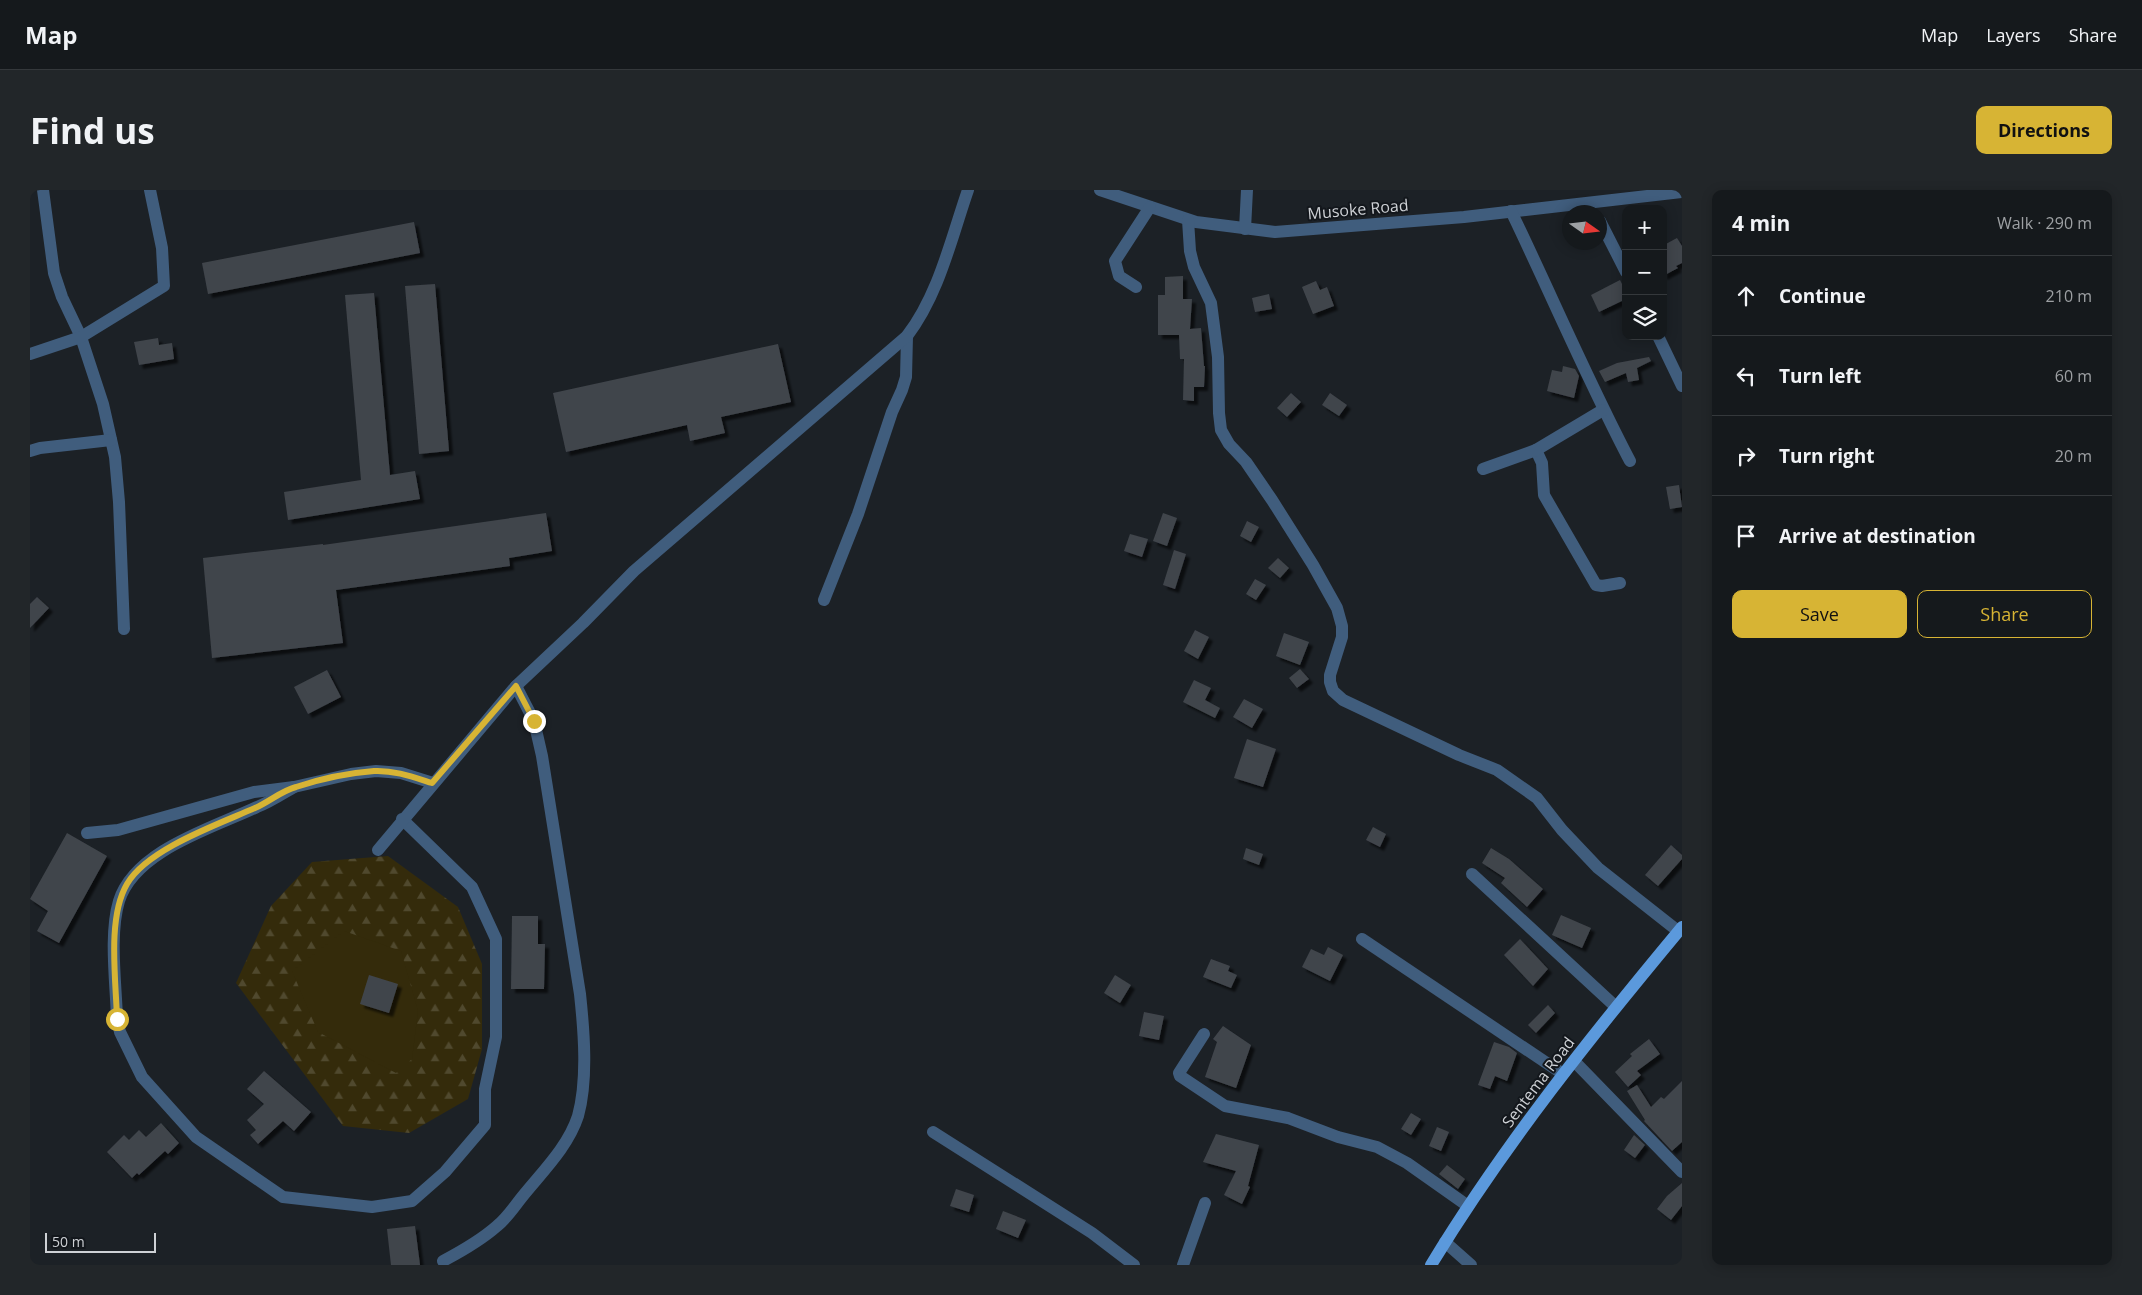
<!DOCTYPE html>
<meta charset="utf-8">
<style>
body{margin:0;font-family:"Open Sans",sans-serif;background:#222629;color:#f1f3f6}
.controls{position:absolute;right:15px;top:15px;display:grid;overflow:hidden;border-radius:10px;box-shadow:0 2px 12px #0003}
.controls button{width:45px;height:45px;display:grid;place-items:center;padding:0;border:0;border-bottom:1px solid #34383b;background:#15191c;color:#f1f3f6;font:25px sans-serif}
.compass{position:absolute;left:1532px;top:15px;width:45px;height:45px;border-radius:50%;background:#15191c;box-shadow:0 2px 12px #0003;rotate:104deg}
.scale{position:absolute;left:15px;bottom:12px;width:111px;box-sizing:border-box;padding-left:5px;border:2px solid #ced1d5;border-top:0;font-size:14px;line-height:18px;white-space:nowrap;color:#ced1d5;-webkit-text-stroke:4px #13171c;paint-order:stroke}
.stop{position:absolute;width:15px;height:15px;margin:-11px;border:4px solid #d7b434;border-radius:50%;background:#fff}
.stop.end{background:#d7b434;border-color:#fff;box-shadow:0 1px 5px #0008}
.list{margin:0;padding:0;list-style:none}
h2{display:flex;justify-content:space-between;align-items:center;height:65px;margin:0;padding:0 20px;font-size:21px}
h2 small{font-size:16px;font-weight:400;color:#9da0a3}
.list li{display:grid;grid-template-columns:32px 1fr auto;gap:15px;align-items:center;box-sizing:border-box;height:80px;padding:0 20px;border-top:1px solid #34383b}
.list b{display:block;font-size:19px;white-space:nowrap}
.list em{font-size:16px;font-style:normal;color:#9da0a3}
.actions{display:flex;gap:10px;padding:15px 20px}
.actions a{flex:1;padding:11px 0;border:1px solid #d7b434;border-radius:10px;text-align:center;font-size:18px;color:#d7b434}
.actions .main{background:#d7b434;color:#111}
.icon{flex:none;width:28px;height:28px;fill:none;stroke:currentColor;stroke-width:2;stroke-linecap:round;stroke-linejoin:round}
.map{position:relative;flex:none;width:1652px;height:1075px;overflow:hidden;border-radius:10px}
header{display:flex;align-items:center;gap:30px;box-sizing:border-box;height:70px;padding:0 25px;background:#15191c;border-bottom:1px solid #34383b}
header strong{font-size:24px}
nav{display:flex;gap:28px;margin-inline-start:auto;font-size:18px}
.intro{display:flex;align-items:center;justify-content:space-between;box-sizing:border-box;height:120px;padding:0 30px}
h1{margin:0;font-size:35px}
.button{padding:12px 22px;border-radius:10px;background:#d7b434;color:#111;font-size:18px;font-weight:700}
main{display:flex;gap:30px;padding:0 30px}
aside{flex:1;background:#15191c;border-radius:10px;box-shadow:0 2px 12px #0003}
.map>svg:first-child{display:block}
.forest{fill:url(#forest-firs)}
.garden{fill:#342b0b}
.building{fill:#40454b;filter:url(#shadow)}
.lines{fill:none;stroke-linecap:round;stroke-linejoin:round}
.minor{stroke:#405d7d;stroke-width:12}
.major{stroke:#5b99dc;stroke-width:12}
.route{stroke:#d7b434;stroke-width:6}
.labels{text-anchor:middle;stroke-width:4;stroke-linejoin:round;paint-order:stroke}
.street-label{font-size:16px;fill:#ced1d5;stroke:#13171c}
</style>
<header>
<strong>Map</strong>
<nav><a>Map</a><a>Layers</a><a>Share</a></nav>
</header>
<div class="intro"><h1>Find us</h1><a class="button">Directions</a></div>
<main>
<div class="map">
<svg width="1652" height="1075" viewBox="0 0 1652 1075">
<defs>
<pattern id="forest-firs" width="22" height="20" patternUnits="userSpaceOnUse" patternTransform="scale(1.25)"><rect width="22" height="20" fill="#342b0b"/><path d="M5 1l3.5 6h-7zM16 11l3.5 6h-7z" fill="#50492e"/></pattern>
<filter id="shadow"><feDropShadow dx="4" dy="4" stdDeviation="1" flood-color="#0009"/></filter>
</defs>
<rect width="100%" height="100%" fill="#1c2126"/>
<!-- forest -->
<polygon class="forest" points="358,666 428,717 452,774 452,859 438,909 379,943 313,936 206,793 241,716 282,672"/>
<!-- garden -->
<polygon class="garden" points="314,741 371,761 388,821 382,869 366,883 288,842 262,781"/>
<!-- building -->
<g class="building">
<polygon points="384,32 390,63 178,104 172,73"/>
<polygon points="1647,48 1652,56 1652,73 1646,76 1648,78 1633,86 1633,53 1634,55"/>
<polygon points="1153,86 1153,109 1162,109 1160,139 1171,138 1174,176 1175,176 1174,197 1164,197 1164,211 1153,210 1154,169 1150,169 1149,145 1128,145 1128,105 1135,105 1135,87"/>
<polygon points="1590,90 1596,102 1596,109 1569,122 1561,105"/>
<polygon points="1286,91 1290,100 1297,97 1304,116 1283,124 1272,97"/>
<polygon points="405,94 419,261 389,264 375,96"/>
<polygon points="344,103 360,285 385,281 390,309 258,330 254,302 331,290 315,105"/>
<polygon points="1239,104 1242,119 1225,122 1222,108"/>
<polygon points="128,148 129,155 142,153 144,169 109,175 104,152"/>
<polygon points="748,154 761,212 691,227 695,243 660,251 657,235 536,262 523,203"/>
<polygon points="1619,167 1621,171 1607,178 1609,190 1598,192 1596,183 1575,192 1569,181 1587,173"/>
<polygon points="1533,176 1545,179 1549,186 1544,208 1517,201 1522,180 1532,182"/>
<polygon points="1261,203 1271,212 1257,227 1247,218"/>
<polygon points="1300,203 1317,215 1309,226 1292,215"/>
<polygon points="1649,295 1652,317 1640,319 1636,297"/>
<polygon points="516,323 522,361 479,368 480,376 306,400 313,453 182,468 173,368 293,354 293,355"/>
<polygon points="1133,323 1147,328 1137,356 1123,351"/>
<polygon points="1217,331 1229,337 1221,352 1210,346"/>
<polygon points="1100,344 1118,349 1112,367 1094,361"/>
<polygon points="1144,360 1156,364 1145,399 1133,395"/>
<polygon points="1248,368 1259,378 1250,388 1238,378"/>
<polygon points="1225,389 1236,395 1226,410 1216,404"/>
<polygon points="7,407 19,418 0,438 0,414"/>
<polygon points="1165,440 1179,447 1168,469 1154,461"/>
<polygon points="1254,443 1279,452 1270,475 1246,466"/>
<polygon points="1270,479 1279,489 1267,498 1259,488"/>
<polygon points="297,480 311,507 278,524 264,497"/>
<polygon points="1164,490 1181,498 1175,510 1190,518 1185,528 1153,512"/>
<polygon points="1214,509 1233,519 1222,538 1203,527"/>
<polygon points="1217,549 1246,559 1233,597 1204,588"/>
<polygon points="1343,637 1356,644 1350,657 1336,650"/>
<polygon points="37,643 77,666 29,753 7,741 18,721 0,709"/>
<polygon points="1641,655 1652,665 1652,669 1628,696 1615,685"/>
<polygon points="1216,658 1233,664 1229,675 1213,669"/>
<polygon points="1461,658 1479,669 1513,699 1497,717 1471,693 1475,688 1452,673"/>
<polygon points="1531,725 1561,738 1552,758 1522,745"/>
<polygon points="482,726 508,726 508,754 515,754 514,799 481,799"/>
<polygon points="1490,749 1518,779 1503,796 1474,765"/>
<polygon points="1298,757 1313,765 1300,791 1272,777 1281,759 1294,765"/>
<polygon points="1181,769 1200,776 1198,781 1207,785 1201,798 1173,787"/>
<polygon points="339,785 368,794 359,823 330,814"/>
<polygon points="1085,785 1101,795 1090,813 1074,803"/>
<polygon points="1518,815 1525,823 1506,843 1498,835"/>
<polygon points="1114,822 1134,826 1129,850 1109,846"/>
<polygon points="1193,836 1221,855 1206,898 1175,887 1187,852 1183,849"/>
<polygon points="1619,849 1630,864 1607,881 1611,885 1598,897 1585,882 1602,866 1600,864"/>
<polygon points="1464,852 1479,857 1487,863 1477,891 1465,886 1460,899 1448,895"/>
<polygon points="234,881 281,922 264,941 253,931 228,954 220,945 226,940 217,930 234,914 217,899"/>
<polygon points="1652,891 1652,952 1642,961 1614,931 1615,930 1597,901 1607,895 1621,917 1631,907 1634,909"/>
<polygon points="1381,923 1391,929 1381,945 1371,939"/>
<polygon points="131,933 149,953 138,964 135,961 109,985 107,983 102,988 77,962 94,945 99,950 109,940 116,947"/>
<polygon points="1407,937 1419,942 1411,961 1399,956"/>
<polygon points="1186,944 1229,955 1218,996 1220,997 1212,1014 1194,1005 1206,981 1173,972"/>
<polygon points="1604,945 1615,955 1605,968 1594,960"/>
<polygon points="1417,975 1435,989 1428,999 1409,984"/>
<polygon points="1652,993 1652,1016 1641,1030 1627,1019 1637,1006"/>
<polygon points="926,999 944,1005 939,1022 920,1016"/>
<polygon points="973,1021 996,1030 988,1048 966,1039"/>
<polygon points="385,1036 390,1075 361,1075 357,1039"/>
</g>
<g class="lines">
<!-- minor -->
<g class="minor">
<polyline points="13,0 24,83 32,107 51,147 73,214 85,267 89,312 94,439"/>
<polyline points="1070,0 1166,32 1245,42 1434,27 1652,2"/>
<path d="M1481 21C1521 104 1557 189 1600 271"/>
<polyline points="1158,30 1160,61 1164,77 1181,113 1188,167 1189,223 1191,240 1199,254 1216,272 1242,310 1283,375 1307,418 1312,436 1312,447 1300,485 1300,492 1303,501 1313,510 1429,565 1467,580 1507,608 1532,640 1568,678 1648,741"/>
<polyline points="1570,31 1596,82"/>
<polyline points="1215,39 1217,0"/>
<polyline points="1106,97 1089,86 1085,71 1120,17"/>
<polyline points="1628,146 1652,196"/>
<polyline points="0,164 51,147 134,96 132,58 120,0"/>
<polyline points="1573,220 1506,260 1512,273 1514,305 1566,395 1572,396 1590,393"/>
<polyline points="0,261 10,258 81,250"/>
<polyline points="1453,279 1506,260"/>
<polyline points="794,410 828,324 862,222 872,200 876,187 877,146"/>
<path d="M264 597C252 604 240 612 227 617 183 638 105 660 89 711 79 744 86 794 87 829L90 842 112 887 166 947 253 1007 342 1017 382 1011 415 982 455 935V899L466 847V749L442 697 372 629"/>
<polyline points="57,643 88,640 224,602 264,597 321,584 346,581 371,583 403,593"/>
<path d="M348 660 486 496 553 433 604 381 877 146C909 104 921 49 938 0"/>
<polyline points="1442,684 1586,817"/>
<polyline points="1332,749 1533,884"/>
<polyline points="1174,844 1149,883 1150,886 1195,916 1258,928 1308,947 1347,957 1377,973 1438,1016"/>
<polyline points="1544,871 1652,982"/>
<polyline points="903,942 1062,1043 1104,1075"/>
<polyline points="1415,1052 1441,1075"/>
<path d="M413 1071C432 1061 450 1051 467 1036 477 1028 484 1017 492 1007 512 982 538 957 548 926 558 890 554 841 550 804L512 566 504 531 486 496"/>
<polyline points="1153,1075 1175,1013"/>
</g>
<!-- major -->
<path class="major" d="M1401 1075C1474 955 1562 845 1652 737"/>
</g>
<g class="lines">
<!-- route -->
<path class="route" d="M87 829C86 790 77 728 97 694 117 659 189 634 225 618 239 612 251 601 266 597 290 589 318 583 344 581 364 580 383 587 402 593L486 496 504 531"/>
</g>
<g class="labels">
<!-- street labels -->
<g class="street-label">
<text transform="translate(1328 19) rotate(-5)" y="6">Musoke Road</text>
<text transform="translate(1508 892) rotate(-53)" y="6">Sentema Road</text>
</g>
</g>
</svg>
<div class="controls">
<button>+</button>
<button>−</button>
<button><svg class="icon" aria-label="layers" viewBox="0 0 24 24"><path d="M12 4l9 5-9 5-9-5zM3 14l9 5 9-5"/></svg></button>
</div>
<svg class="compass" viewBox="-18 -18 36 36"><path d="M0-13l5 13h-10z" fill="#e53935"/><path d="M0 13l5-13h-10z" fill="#9da0a3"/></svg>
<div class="scale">50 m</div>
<div class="stop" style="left:87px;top:829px"></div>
<div class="stop end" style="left:504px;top:531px"></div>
</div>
<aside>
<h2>4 min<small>Walk · 290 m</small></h2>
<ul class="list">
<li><svg class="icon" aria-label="ahead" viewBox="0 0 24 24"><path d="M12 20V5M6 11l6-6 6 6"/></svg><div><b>Continue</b></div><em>210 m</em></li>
<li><svg class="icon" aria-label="left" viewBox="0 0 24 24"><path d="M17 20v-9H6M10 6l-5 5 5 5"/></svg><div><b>Turn left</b></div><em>60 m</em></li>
<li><svg class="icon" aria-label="right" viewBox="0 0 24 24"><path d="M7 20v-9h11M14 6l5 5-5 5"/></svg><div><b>Turn right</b></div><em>20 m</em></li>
<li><svg class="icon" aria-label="arrive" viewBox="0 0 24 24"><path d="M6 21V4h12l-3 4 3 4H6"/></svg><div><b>Arrive at destination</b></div></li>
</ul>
<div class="actions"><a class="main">Save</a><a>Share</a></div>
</aside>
</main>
